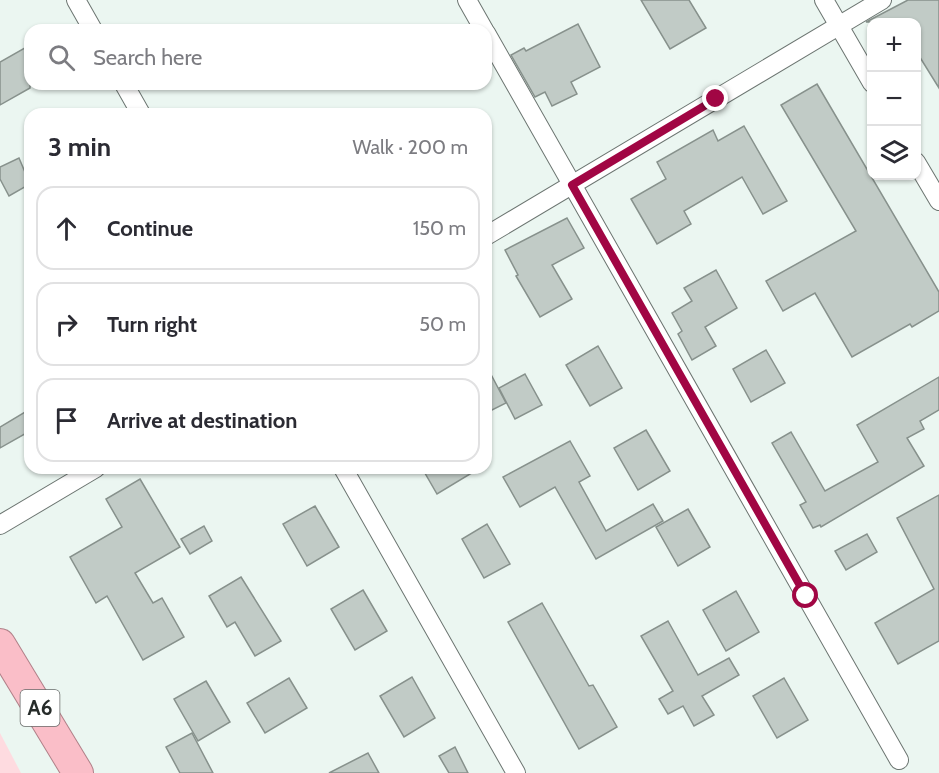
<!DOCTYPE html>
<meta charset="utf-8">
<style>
body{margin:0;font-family:Cabin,sans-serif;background:#f7f7f7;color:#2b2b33}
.controls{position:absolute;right:18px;top:18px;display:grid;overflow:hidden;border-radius:12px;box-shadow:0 2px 4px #0004}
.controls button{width:54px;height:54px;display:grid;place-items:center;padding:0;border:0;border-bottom:2px solid #e1e1e2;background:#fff;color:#2b2b33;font:30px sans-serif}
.stop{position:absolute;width:18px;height:18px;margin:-14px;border:4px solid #a10644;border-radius:50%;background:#fff}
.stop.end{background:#a10644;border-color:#fff;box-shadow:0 2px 6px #0008}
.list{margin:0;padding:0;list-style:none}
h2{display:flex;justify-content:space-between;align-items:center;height:78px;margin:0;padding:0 24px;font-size:26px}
h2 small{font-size:20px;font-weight:400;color:#7c7c81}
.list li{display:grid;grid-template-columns:39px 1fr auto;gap:18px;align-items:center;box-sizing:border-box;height:84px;margin:0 12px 12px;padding:0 12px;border:2px solid #e1e1e2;border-radius:18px}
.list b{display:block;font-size:22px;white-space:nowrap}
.list em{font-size:20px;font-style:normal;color:#7c7c81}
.icon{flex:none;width:33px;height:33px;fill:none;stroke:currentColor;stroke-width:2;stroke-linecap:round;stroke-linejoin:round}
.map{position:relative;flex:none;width:939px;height:773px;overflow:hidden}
.search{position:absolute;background:#fff;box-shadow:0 2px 4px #0004;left:24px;top:24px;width:468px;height:66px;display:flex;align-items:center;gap:15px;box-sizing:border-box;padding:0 21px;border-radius:18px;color:#7c7c81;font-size:22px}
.panel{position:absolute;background:#fff;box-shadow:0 2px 4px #0004;left:24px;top:108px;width:468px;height:366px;border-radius:18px}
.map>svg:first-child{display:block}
.green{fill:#fedbe0}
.building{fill:#c1cbc6;stroke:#87918c;stroke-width:1.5}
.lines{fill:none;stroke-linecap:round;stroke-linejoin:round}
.minor-casing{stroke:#6c7571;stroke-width:20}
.trunk-casing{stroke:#b08088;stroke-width:32}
.minor{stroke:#fff;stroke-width:18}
.trunk{stroke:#fabec8;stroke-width:30}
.route{stroke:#a10644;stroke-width:8}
.labels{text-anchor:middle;stroke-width:6;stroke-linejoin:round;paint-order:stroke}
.shield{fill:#fff;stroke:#686b6a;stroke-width:1.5}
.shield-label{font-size:21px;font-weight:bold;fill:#272c2a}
</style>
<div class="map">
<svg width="939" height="773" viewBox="0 0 939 773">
<rect width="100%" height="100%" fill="#ebf6f1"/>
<!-- green -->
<polygon class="green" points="0,733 21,773 0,773"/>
<!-- building -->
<g class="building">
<polygon points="641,0 689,0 706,28 670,49"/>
<polygon points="908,0 939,0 939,88 916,51 916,22 866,22"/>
<polygon points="578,24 600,67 571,82 577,94 552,106 545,92 535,97 511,55 524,48 526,51"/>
<polygon points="30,45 30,88 0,105 0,62"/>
<polygon points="817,84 939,292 939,311 912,327 910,324 852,357 815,293 783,311 766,281 856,231 781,105"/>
<polygon points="744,126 787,201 763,214 742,177 684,211 691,224 657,244 631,199 666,179 657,162 713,130 718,141"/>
<polygon points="19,158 30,184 9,196 0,179 0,167"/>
<polygon points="567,218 584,248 552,265 572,299 540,317 516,276 518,275 505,250"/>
<polygon points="716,270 737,308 705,327 716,346 692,360 678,334 682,331 672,313 692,301 684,288"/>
<polygon points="598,346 622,388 590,406 566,365"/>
<polygon points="766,350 785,383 751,402 733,369"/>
<polygon points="486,365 506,403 486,413"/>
<polygon points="525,374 542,405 515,419 499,388"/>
<polygon points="939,377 939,410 920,421 924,429 907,438 924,466 821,527 820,525 813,528 800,505 806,502 772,443 791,432 825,491 878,462 857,425"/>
<polygon points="30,409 30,431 0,448 0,427"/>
<polygon points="646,430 670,471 638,490 614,448"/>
<polygon points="570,441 590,476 579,482 606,531 653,504 663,521 596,559 555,487 520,507 503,477"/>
<polygon points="422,468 480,468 437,494"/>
<polygon points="140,479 180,547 135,573 153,603 162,598 184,637 143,660 107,596 96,603 70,557 122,527 106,499"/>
<polygon points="939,495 939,641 898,664 875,623 934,589 897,518"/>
<polygon points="315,506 339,547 307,566 283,524"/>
<polygon points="688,509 710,547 678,566 656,527"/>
<polygon points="487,524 510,564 484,578 462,539"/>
<polygon points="204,526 212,541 190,554 181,539"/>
<polygon points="867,534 877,552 846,570 835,551"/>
<polygon points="241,577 281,641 255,656 235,622 227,627 209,596"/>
<polygon points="363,590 387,631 355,650 331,609"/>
<polygon points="736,591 759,632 726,651 703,610"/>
<polygon points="542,603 589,686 593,685 617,727 579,749 508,622"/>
<polygon points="668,621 698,675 729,658 739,675 702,696 714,715 694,726 683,706 668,714 659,699 673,691 641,636"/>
<polygon points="412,677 435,718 404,737 380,696"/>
<polygon points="289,678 307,708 265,733 247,703"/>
<polygon points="784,678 808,720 777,738 753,696"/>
<polygon points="206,681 230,722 198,741 174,699"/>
<polygon points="192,733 213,773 180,773 166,747"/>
<polygon points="455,747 468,773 449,773 439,756"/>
<polygon points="368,753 379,773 329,773"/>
</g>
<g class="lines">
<defs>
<g id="minor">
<polyline points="76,0 93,30"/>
<polyline points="467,0 484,30"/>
<polyline points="824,0 872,83"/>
<polyline points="486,33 899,760"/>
<polyline points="124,84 141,114"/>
<polyline points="916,162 939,201"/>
<polyline points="486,236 882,0"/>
<polyline points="343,468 516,773"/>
<polyline points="0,525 96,468"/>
</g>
<polyline id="trunk" points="0,644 78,773"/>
</defs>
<!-- minor casing -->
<use href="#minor" class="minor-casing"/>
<!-- trunk casing -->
<use href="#trunk" class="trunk-casing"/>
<!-- minor -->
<use href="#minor" class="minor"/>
<!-- trunk -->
<use href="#trunk" class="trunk"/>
</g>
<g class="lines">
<!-- route -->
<polyline class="route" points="716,99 572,185 806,596"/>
</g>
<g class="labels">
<!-- shield labels -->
<rect class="shield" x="20.5" y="690" width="39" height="36" rx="4.5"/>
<g class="shield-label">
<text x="40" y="715">A6</text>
</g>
</g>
</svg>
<div class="controls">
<button>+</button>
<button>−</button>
<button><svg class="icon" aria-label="layers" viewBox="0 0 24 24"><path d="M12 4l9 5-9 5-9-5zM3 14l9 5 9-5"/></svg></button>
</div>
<div class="stop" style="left:806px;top:596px"></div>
<div class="stop end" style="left:716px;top:99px"></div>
<div class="search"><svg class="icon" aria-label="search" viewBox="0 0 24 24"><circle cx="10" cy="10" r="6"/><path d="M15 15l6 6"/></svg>Search here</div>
<section class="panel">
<h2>3 min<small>Walk · 200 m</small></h2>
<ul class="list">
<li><svg class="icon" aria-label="ahead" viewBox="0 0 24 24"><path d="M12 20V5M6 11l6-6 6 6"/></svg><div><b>Continue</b></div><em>150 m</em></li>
<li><svg class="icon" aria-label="right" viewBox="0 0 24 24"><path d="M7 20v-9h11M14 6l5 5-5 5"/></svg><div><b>Turn right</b></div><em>50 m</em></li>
<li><svg class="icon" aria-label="arrive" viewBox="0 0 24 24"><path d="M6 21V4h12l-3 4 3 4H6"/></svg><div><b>Arrive at destination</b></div></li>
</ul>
</section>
</div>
